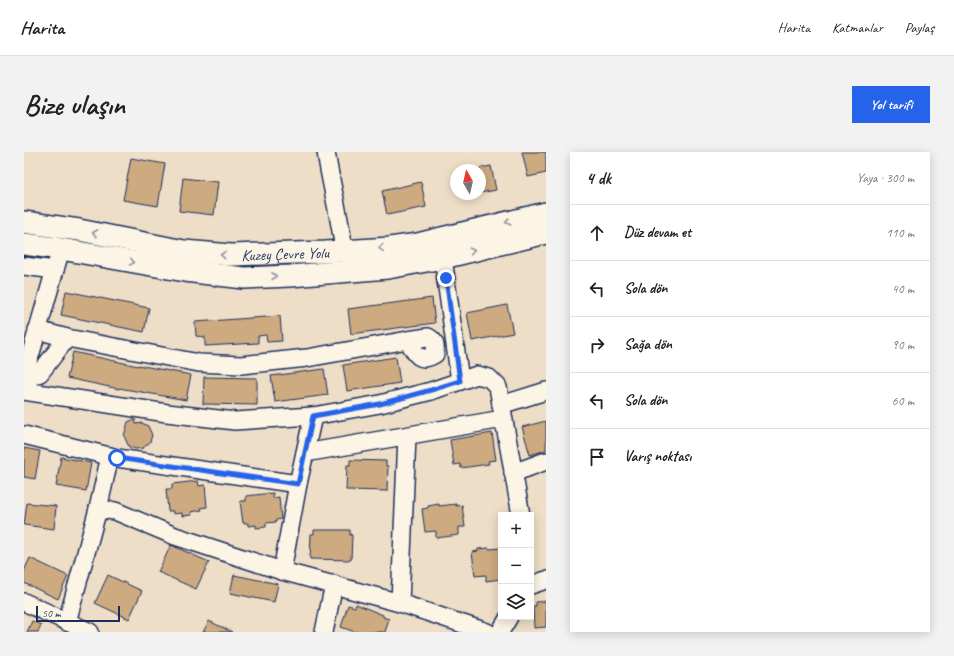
<!DOCTYPE html>
<html lang="tr">
<meta charset="utf-8">
<style>
body{margin:0;font-family:Caveat,sans-serif;background:#f2f2f2;color:#222}
.controls{position:absolute;right:12px;bottom:12px;display:grid;overflow:hidden;border-radius:0px;box-shadow:0 2px 10px #0003}
.controls button{width:36px;height:36px;display:grid;place-items:center;padding:0;border:0;border-bottom:1px solid #e0e0e0;background:#fff;color:#222;font:20px sans-serif}
.compass{position:absolute;left:426px;top:12px;width:36px;height:36px;border-radius:50%;background:#fff;box-shadow:0 2px 10px #0003;rotate:352deg}
.scale{position:absolute;left:12px;bottom:10px;width:84px;box-sizing:border-box;padding-left:4px;border:2px solid #1b2f5e;border-top:0;font-size:11px;line-height:14px;white-space:nowrap;color:#1b2f5e;-webkit-text-stroke:3px #fcf5e5;paint-order:stroke}
.stop{position:absolute;width:12px;height:12px;margin:-9px;border:3px solid #2563eb;border-radius:50%;background:#fff}
.stop.end{background:#2563eb;border-color:#fff;box-shadow:0 1px 4px #0008}
.list{margin:0;padding:0;list-style:none}
h2{display:flex;justify-content:space-between;align-items:center;height:52px;margin:0;padding:0 16px;font-size:17px}
h2 small{font-size:13px;font-weight:400;color:#767676}
.list li{display:grid;grid-template-columns:26px 1fr auto;gap:12px;align-items:center;box-sizing:border-box;height:56px;padding:0 16px;border-top:1px solid #e0e0e0}
.list b{display:block;font-size:15px;white-space:nowrap}
.list em{font-size:13px;font-style:normal;color:#767676}
.icon{flex:none;width:22px;height:22px;fill:none;stroke:currentColor;stroke-width:2;stroke-linecap:round;stroke-linejoin:round}
.map{position:relative;flex:none;width:522px;height:480px;overflow:hidden;border-radius:0px}
header{display:flex;align-items:center;gap:24px;box-sizing:border-box;height:56px;padding:0 20px;background:#fff;border-bottom:1px solid #e0e0e0}
header strong{font-size:19px}
nav{display:flex;gap:22px;margin-inline-start:auto;font-size:14px}
.intro{display:flex;align-items:center;justify-content:space-between;box-sizing:border-box;height:96px;padding:0 24px}
h1{margin:0;font-size:28px}
.button{padding:10px 18px;border-radius:0px;background:#2563eb;color:#fff;font-size:14px;font-weight:700}
main{display:flex;gap:24px;padding:0 24px}
aside{flex:1;background:#fff;border-radius:0px;box-shadow:0 2px 10px #0003}
.map>svg:first-child{display:block}
.building{fill:#cdaa80;stroke:#1b2f5e}
.lines{fill:none;stroke-linecap:round;stroke-linejoin:round}
.minor-casing{stroke:#1b2f5e;stroke-width:20}
.major-casing{stroke:#1b2f5e;stroke-width:24}
.minor{stroke:#fcf5e5;stroke-width:17}
.major{stroke:#fcf5e5;stroke-width:21}
.oneway{stroke:#8c92a2}
.route{stroke:#2563eb;stroke-width:5}
.labels{text-anchor:middle;stroke-width:4;stroke-linejoin:round;paint-order:stroke}
.street-label{font-size:16px;fill:#1b2f5e;stroke:#fcf5e5}
</style>
<header>
<strong>Harita</strong>
<nav><a>Harita</a><a>Katmanlar</a><a>Paylaş</a></nav>
</header>
<div class="intro"><h1>Bize ulaşın</h1><a class="button">Yol tarifi</a></div>
<main>
<div class="map">
<svg width="522" height="480" viewBox="0 0 522 480">
<rect width="100%" height="100%" fill="#eedec7"/>
<filter id="ink" filterUnits="userSpaceOnUse"><feTurbulence type="fractalNoise" baseFrequency=".025" numOctaves="2"/><feDisplacementMap in="SourceGraphic" scale="8" xChannelSelector="R" yChannelSelector="G"/><feConvolveMatrix kernelMatrix="1 2 1 2 8 2 1 2 1" color-interpolation-filters="sRGB"/></filter>
<g filter="url(#ink)">
<!-- building -->
<g class="building">
<polygon points="498,0 522,0 522,21 504,25"/>
<polygon points="107,6 141,12 134,54 99,48"/>
<polygon points="467,14 472,38 456,41 456,16"/>
<polygon points="159,26 194,30 190,63 155,59"/>
<polygon points="397,30 402,55 363,63 358,39"/>
<polygon points="42,139 125,156 120,180 37,163"/>
<polygon points="408,146 411,171 327,182 324,157"/>
<polygon points="483,153 489,181 448,189 443,161"/>
<polygon points="256,164 258,189 243,190 242,183 234,184 234,191 181,194 181,185 172,184 171,170"/>
<polygon points="49,200 114,214 114,213 167,223 162,248 95,236 95,237 43,226"/>
<polygon points="372,205 376,231 323,239 319,213"/>
<polygon points="300,217 304,243 251,250 247,224"/>
<polygon points="180,225 233,226 233,253 179,252"/>
<polygon points="111,267 112,272 118,271 124,274 128,283 126,290 119,296 112,297 105,295 100,284 104,270"/>
<polygon points="522,269 522,298 506,303 498,275"/>
<polygon points="468,281 472,308 464,309 465,312 437,316 436,312 430,313 426,288"/>
<polygon points="0,296 16,299 11,327 0,325"/>
<polygon points="37,305 67,311 62,339 32,334"/>
<polygon points="326,308 362,309 362,314 364,314 363,339 322,338 323,313 326,313"/>
<polygon points="174,329 175,334 181,333 183,355 177,356 178,358 167,360 168,363 158,364 158,361 149,362 149,359 144,359 142,337 148,337 148,332"/>
<polygon points="249,341 249,346 255,345 257,367 252,368 252,370 242,371 242,375 232,376 232,373 224,374 224,371 219,371 216,349 222,349 222,344"/>
<polygon points="3,351 32,354 30,377 0,373"/>
<polygon points="415,352 415,354 432,352 432,354 438,353 441,375 435,375 435,383 412,386 412,379 401,380 398,357 404,356 404,354"/>
<polygon points="290,378 326,378 326,383 328,383 327,408 286,407 287,382 290,382"/>
<polygon points="147,393 185,410 172,437 134,420"/>
<polygon points="465,396 465,397 477,396 477,427 462,429 462,423 451,424 448,400 454,399 454,397"/>
<polygon points="6,406 44,424 34,447 0,431 0,419"/>
<polygon points="84,423 118,439 105,467 71,451"/>
<polygon points="210,423 254,432 250,450 206,441"/>
<polygon points="522,449 522,475 510,476 509,454 512,454 512,450"/>
<polygon points="332,452 359,463 359,465 365,467 361,480 331,480 317,475 324,453 331,455"/>
<polygon points="8,469 17,473 14,480 3,480"/>
<polygon points="185,469 208,480 179,480"/>
</g>
<g class="lines">
<defs>
<g id="minor">
<path d="M302 0C307 33 316 65 320 99"/>
<polyline points="419,106 436,229 453,223 465,226 474,235 497,363"/>
<polyline points="0,114 31,118"/>
<polyline points="13,178 43,186 175,211 217,213 283,206 384,188"/>
<path d="M404 185C411 189 412 193 411 202 395 212 391 201 384 188Z"/>
<polyline points="0,225 37,97"/>
<polyline points="0,228 16,221 43,186"/>
<polyline points="0,239 143,261 211,269 289,264 356,252 407,239 436,229"/>
<polyline points="477,253 522,239"/>
<polyline points="0,283 93,306 274,332"/>
<polyline points="281,301 479,267"/>
<polyline points="489,321 522,309"/>
<polyline points="74,357 86,304"/>
<polyline points="258,419 274,332 289,264"/>
<polyline points="507,433 522,428"/>
<polyline points="0,450 66,480"/>
<polyline points="376,451 383,284"/>
<polyline points="43,470 74,357 91,359 151,384 258,419 376,451 463,480"/>
<polyline points="300,480 310,432"/>
<polyline points="476,480 485,465"/>
</g>
<g id="major">
<path id="s1" d="M0 70 55 78 160 99 207 103 301 100 366 96 394 92 418 86 522 61"/>
<polyline points="0,92 37,97 161,119 220,126 266,124 364,116 419,106 522,81"/>
</g>
</defs>
<!-- minor casing -->
<use href="#minor" class="minor-casing"/>
<!-- major casing -->
<use href="#major" class="major-casing"/>
<!-- minor -->
<use href="#minor" class="minor"/>
<!-- major -->
<use href="#major" class="major"/>
</g>
<!-- one-way arrows -->
<defs><path id="oneway-chevron" d="M-2-3.5L2.5 0L-2 3.5" fill="none" stroke-width="1.6" stroke-linecap="round" stroke-linejoin="round"/></defs>
<g class="oneway">
<use href="#oneway-chevron" transform="translate(484 70) rotate(166)"/>
<use href="#oneway-chevron" transform="translate(71 81) rotate(-169)"/>
<use href="#oneway-chevron" transform="translate(357 96) rotate(176)"/>
<use href="#oneway-chevron" transform="translate(448 99) rotate(-13)"/>
<use href="#oneway-chevron" transform="translate(199 103) rotate(-175)"/>
<use href="#oneway-chevron" transform="translate(108 110) rotate(10)"/>
<use href="#oneway-chevron" transform="translate(250 124) rotate(-2)"/>
</g>
</g>
<g class="lines" filter="url(#ink)">
<!-- route -->
<polyline class="route" points="93,306 274,332 289,264 356,252 407,238 436,229 422,126"/>
</g>
<g class="labels">
<!-- street labels -->
<g class="street-label">
<text dy="6" stroke="none"><textPath href="#s1" startOffset="264">Kuzey Çevre Yolu</textPath></text>
</g>
</g>
</svg>
<div class="controls">
<button>+</button>
<button>−</button>
<button><svg class="icon" aria-label="layers" viewBox="0 0 24 24"><path d="M12 4l9 5-9 5-9-5zM3 14l9 5 9-5"/></svg></button>
</div>
<svg class="compass" viewBox="-18 -18 36 36"><path d="M0-13l5 13h-10z" fill="#e53935"/><path d="M0 13l5-13h-10z" fill="#767676"/></svg>
<div class="scale">50 m</div>
<div class="stop" style="left:93px;top:306px"></div>
<div class="stop end" style="left:422px;top:126px"></div>
</div>
<aside>
<h2>4 dk<small>Yaya · 300 m</small></h2>
<ul class="list">
<li><svg class="icon" aria-label="ahead" viewBox="0 0 24 24"><path d="M12 20V5M6 11l6-6 6 6"/></svg><div><b>Düz devam et</b></div><em>110 m</em></li>
<li><svg class="icon" aria-label="left" viewBox="0 0 24 24"><path d="M17 20v-9H6M10 6l-5 5 5 5"/></svg><div><b>Sola dön</b></div><em>40 m</em></li>
<li><svg class="icon" aria-label="right" viewBox="0 0 24 24"><path d="M7 20v-9h11M14 6l5 5-5 5"/></svg><div><b>Sağa dön</b></div><em>90 m</em></li>
<li><svg class="icon" aria-label="left" viewBox="0 0 24 24"><path d="M17 20v-9H6M10 6l-5 5 5 5"/></svg><div><b>Sola dön</b></div><em>60 m</em></li>
<li><svg class="icon" aria-label="arrive" viewBox="0 0 24 24"><path d="M6 21V4h12l-3 4 3 4H6"/></svg><div><b>Varış noktası</b></div></li>
</ul>
</aside>
</main>
